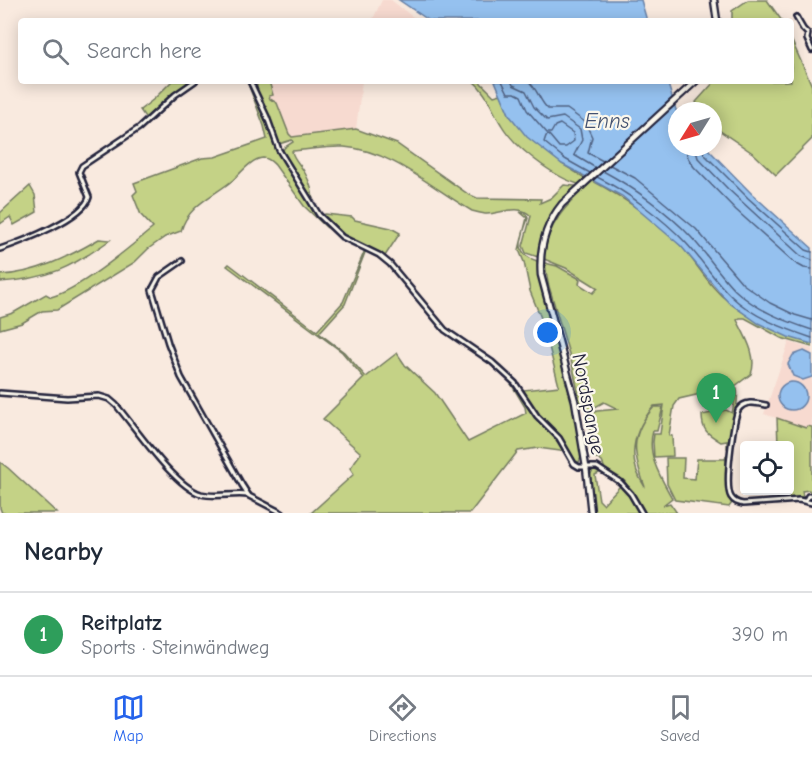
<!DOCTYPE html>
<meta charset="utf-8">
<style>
body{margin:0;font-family:"Comic Neue",sans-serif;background:#f2f2f3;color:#1f2937}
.controls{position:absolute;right:18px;bottom:18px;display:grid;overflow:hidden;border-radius:6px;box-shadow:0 3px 15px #0003}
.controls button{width:54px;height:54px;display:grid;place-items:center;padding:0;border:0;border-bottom:2px solid #e0e1e3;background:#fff;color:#1f2937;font:30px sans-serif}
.compass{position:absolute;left:668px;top:102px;width:54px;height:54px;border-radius:50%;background:#fff;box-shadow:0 3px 15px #0003;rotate:233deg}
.you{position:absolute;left:548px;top:333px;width:21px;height:21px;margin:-15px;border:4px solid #fff;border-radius:50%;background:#1a73e8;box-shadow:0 0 0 9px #1a73e833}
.badge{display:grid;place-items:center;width:39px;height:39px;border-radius:50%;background:#2563eb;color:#fff;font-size:20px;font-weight:700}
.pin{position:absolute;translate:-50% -50px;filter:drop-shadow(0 2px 3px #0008)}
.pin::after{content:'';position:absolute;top:32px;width:21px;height:18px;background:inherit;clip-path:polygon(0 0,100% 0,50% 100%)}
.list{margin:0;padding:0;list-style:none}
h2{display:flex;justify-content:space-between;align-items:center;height:78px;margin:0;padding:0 24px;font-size:26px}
h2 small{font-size:20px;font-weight:400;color:#747a83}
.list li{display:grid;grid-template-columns:39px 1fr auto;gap:18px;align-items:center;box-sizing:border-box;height:84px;padding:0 24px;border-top:2px solid #e0e1e3}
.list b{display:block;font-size:22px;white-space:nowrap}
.list p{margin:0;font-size:20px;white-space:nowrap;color:#747a83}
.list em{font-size:20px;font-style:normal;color:#747a83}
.icon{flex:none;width:33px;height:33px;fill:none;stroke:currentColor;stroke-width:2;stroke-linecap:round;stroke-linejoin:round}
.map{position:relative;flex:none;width:812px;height:513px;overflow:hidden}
.search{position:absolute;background:#fff;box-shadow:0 3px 15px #0003;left:18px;right:18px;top:18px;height:66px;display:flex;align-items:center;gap:15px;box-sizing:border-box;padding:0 21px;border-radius:6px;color:#747a83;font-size:22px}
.sheet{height:162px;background:#fff}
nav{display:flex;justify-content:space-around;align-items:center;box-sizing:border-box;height:84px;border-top:2px solid #e0e1e3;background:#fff;font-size:16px;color:#747a83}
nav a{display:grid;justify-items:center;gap:3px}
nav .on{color:#2563eb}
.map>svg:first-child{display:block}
.built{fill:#f7dad0}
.green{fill:#c4d286;stroke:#737a60;stroke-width:1.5;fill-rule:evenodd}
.water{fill:#95c1ef;stroke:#6781a7;stroke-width:1.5}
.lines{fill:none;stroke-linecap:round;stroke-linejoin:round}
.shore{stroke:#506283;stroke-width:1.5}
.minor-casing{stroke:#22223b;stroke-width:8}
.major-casing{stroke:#22223b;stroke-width:9}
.minor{stroke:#fbf7ec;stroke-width:3}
.major{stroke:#fbf7ec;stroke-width:4.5}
.labels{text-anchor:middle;stroke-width:4.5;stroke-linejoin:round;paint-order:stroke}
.street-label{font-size:20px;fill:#22223b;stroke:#fbf7ec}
.water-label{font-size:21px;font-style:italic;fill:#445271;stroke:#fbf7ec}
</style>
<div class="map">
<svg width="812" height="513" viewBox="0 0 812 513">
<rect width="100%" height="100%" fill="#f9eadf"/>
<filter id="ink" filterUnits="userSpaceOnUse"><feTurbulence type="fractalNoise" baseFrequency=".0167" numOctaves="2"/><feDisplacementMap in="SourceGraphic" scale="12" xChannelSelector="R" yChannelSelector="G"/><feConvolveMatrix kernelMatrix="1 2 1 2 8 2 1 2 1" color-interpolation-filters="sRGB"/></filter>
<g filter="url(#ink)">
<!-- built -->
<g class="built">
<polygon points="382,0 391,0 418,21 372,21"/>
<polygon points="269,81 362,81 356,129 292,137 289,134 277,103 270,99 269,96 273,94"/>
<polygon points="789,342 812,349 812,427 808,426 806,428 764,414"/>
</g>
<!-- green -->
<g class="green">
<polygon points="748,0 767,0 782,21 732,21 732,11"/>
<polygon points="791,39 812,86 812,139 776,175 754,154 713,126 713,111 692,111 697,104 696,102 715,81 791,81"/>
<polygon points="172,81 193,81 147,120 140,110 154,99"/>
<path d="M247 81 267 122 278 152 297 180 312 210 327 228 304 206 275 165C272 162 269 158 263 158 251 159 242 172 233 180 214 196 188 205 181 231L165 237 148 249 135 262 57 310 42 311 22 323 0 329V317L13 313 46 294 51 297C79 290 130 247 153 228L141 215 133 195 137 191 134 183 202 158 215 157 267 139 264 126Z"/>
<path d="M257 81H269L273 95 269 96 270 99 277 103 289 134 292 137 356 129 397 144 468 194 477 198 541 199 540 203 551 198 564 185 576 186C555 204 542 228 538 257L526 253 523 246 531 216C519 204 502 213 487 214 482 214 477 212 472 211 432 188 391 150 344 147 327 146 309 150 292 151 293 159 301 165 305 173 310 182 313 193 313 203L282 151 285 147 293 142 292 140 279 144 257 92Z"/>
<path d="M473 81H479L494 96 501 94 510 116 562 164 585 178 578 184C554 177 514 147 501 124 492 110 487 92 473 81Z"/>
<path d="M593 181C623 197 658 221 682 247 698 265 710 288 730 303 755 323 782 334 812 344V347L781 338 745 318H740L737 320C745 336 758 356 751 374L735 386 679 399 674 406 669 435 672 436 673 456 654 457 653 442 654 434H660L664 405 654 406C633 431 626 459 645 487 633 454 629 435 654 407H663L657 431H653C646 455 661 478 672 498L663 505 670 503 677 513H643L624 480 605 469 602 462 595 457 588 417 590 414 597 411 618 409 604 402 590 410 583 406 580 401 572 364 548 283 545 263 557 266 580 279 579 284 593 293 598 288 566 268 544 259C546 224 568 203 593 181Z"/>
<polygon points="30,186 35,195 37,212 14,225 10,217 0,224 0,213"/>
<path d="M520 212 526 214 528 218C522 238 512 253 537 261L542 290 573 403 582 455 579 462 575 461 561 437 540 416 523 390 559 386 543 323 530 291 524 262 519 250 527 218Z"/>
<polygon points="325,214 352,217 355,220 391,228 400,233 385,256 344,236 322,216"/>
<path d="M99 239 110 240C71 268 48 279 0 282V275C35 274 70 256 99 239Z"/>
<polygon points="365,250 366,250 345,304 319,333 344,352 366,377 397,353 405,365 435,393 468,442 526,413 525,407 507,377 563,449 560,451 538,448 518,451 470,513 311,513 354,474 350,468 361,453 323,419 364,378 342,352 227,266 229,264 317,331 343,302"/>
<path d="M737 389C740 398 731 436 730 449L727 448V441L721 442C708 434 702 431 702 415L726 410 732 413Z"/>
<path d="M754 404 766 407 752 404 745 406C733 417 727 480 733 496L743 502 777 500 778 491 790 490V446L778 445 777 418 806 428 807 426 812 427V495L809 490 802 491 803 497 745 503C740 502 736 502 733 497 726 487 733 419 741 409 744 405 749 405 754 404Z"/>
<polygon points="726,455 727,491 732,503 729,507 675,500 667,484 666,458 684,458 683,478 695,479 697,459 725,459"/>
<polygon points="0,462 8,468 57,513 2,513 0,508"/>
<path d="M593 470C616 471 631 496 640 513H593L590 475ZM601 472 620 486 603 504 599 500 595 475Z"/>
</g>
<!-- water -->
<g class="water">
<polygon points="399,0 641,0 647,21 430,21"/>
<polygon points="495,81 667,81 677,113 677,147 706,147 752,194 812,248 812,344 788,337 758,323 728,302 681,246 622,196 562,164 527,137 510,116"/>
<polygon points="804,351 812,355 812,377 803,380 793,376 788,364 793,355"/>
<circle cx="792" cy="396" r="14"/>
</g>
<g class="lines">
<!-- shore -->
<g class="shore">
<polyline points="502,81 508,93 515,93 521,96 527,110 547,133 551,133 555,126 560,124 573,133 574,141 566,147 559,147 549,135 546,136 544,142 565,159 590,173"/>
<polyline points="511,81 513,85 526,91 534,107 547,120 563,117 580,129 582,140 574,155 596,168"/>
<path d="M528 81C538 89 539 101 548 109H567L585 122 592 137 588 153 603 161"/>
<polyline points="686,147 688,158 694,167 736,210 795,263 804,268 812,269"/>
<polyline points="695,147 698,158 728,189 801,256 812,260"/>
<polyline points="702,147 704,154 748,198 806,250 812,252"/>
<polyline points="610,165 635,178 696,229 743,284 770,303 795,315 812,320"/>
<path d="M603 171C633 187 668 212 691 237 707 254 719 274 735 290 756 310 785 321 812 330"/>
<path d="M597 177C626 191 664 219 686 243 702 260 714 280 731 296 753 317 783 328 812 338"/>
</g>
<defs>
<g id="minor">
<polyline points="796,17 803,29 808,34 807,39 812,50"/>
<polyline points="250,81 267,117 279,150 319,215 342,237 379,255 390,264 445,330 492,362 515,383 537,416 559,438 574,464 579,467 597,467 620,482 631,494 642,513"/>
<path d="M0 249C21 242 84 218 89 197L79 172 82 166 139 128 175 95 195 81"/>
<polyline points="182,261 159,277 152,290 168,343 181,377 242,485 249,496 282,513"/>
<path d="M0 393 67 398 99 396 109 399 116 405C136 428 174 486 201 494 216 498 232 493 248 495"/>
<path d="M766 405C756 403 745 400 738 410 733 424 724 486 731 497 734 502 738 503 743 504L799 500 812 503"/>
<polyline points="806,500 808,496 812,496"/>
</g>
<g id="major">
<polyline points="714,0 717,21"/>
<path d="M591 513 586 467 575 401 541 275C539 248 545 225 562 204L696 81"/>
</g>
</defs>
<!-- minor casing -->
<use href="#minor" class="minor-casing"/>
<!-- major casing -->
<use href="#major" class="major-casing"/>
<!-- minor -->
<use href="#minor" class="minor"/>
<!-- major -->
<use href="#major" class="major"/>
</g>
</g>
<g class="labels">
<!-- street labels -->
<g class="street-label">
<text transform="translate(589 404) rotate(79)" y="7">Nordspange</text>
</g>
<!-- water labels -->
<g class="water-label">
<text x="607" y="128">Enns</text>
</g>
</g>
</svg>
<div class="controls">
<button><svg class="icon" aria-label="locate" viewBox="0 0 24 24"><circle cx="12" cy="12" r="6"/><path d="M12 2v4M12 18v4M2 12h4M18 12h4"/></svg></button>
</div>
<svg class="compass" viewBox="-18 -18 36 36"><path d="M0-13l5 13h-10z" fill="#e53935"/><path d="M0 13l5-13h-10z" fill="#747a83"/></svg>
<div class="you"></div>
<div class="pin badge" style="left:716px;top:423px;background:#2e9e5b">1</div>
<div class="search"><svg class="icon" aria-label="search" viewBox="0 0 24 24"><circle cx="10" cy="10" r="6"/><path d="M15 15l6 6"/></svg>Search here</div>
</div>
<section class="sheet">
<h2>Nearby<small></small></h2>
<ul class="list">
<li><span class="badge" style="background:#2e9e5b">1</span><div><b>Reitplatz</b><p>Sports · Steinwändweg</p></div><em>390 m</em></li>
</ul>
</section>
<nav>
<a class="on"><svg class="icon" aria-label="map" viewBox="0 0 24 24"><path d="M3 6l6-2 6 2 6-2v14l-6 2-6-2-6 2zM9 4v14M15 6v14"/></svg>Map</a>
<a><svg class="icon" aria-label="directions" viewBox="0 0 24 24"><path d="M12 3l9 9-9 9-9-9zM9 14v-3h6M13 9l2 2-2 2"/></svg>Directions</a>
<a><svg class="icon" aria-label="saved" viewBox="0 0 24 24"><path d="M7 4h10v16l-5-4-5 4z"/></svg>Saved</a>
</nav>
